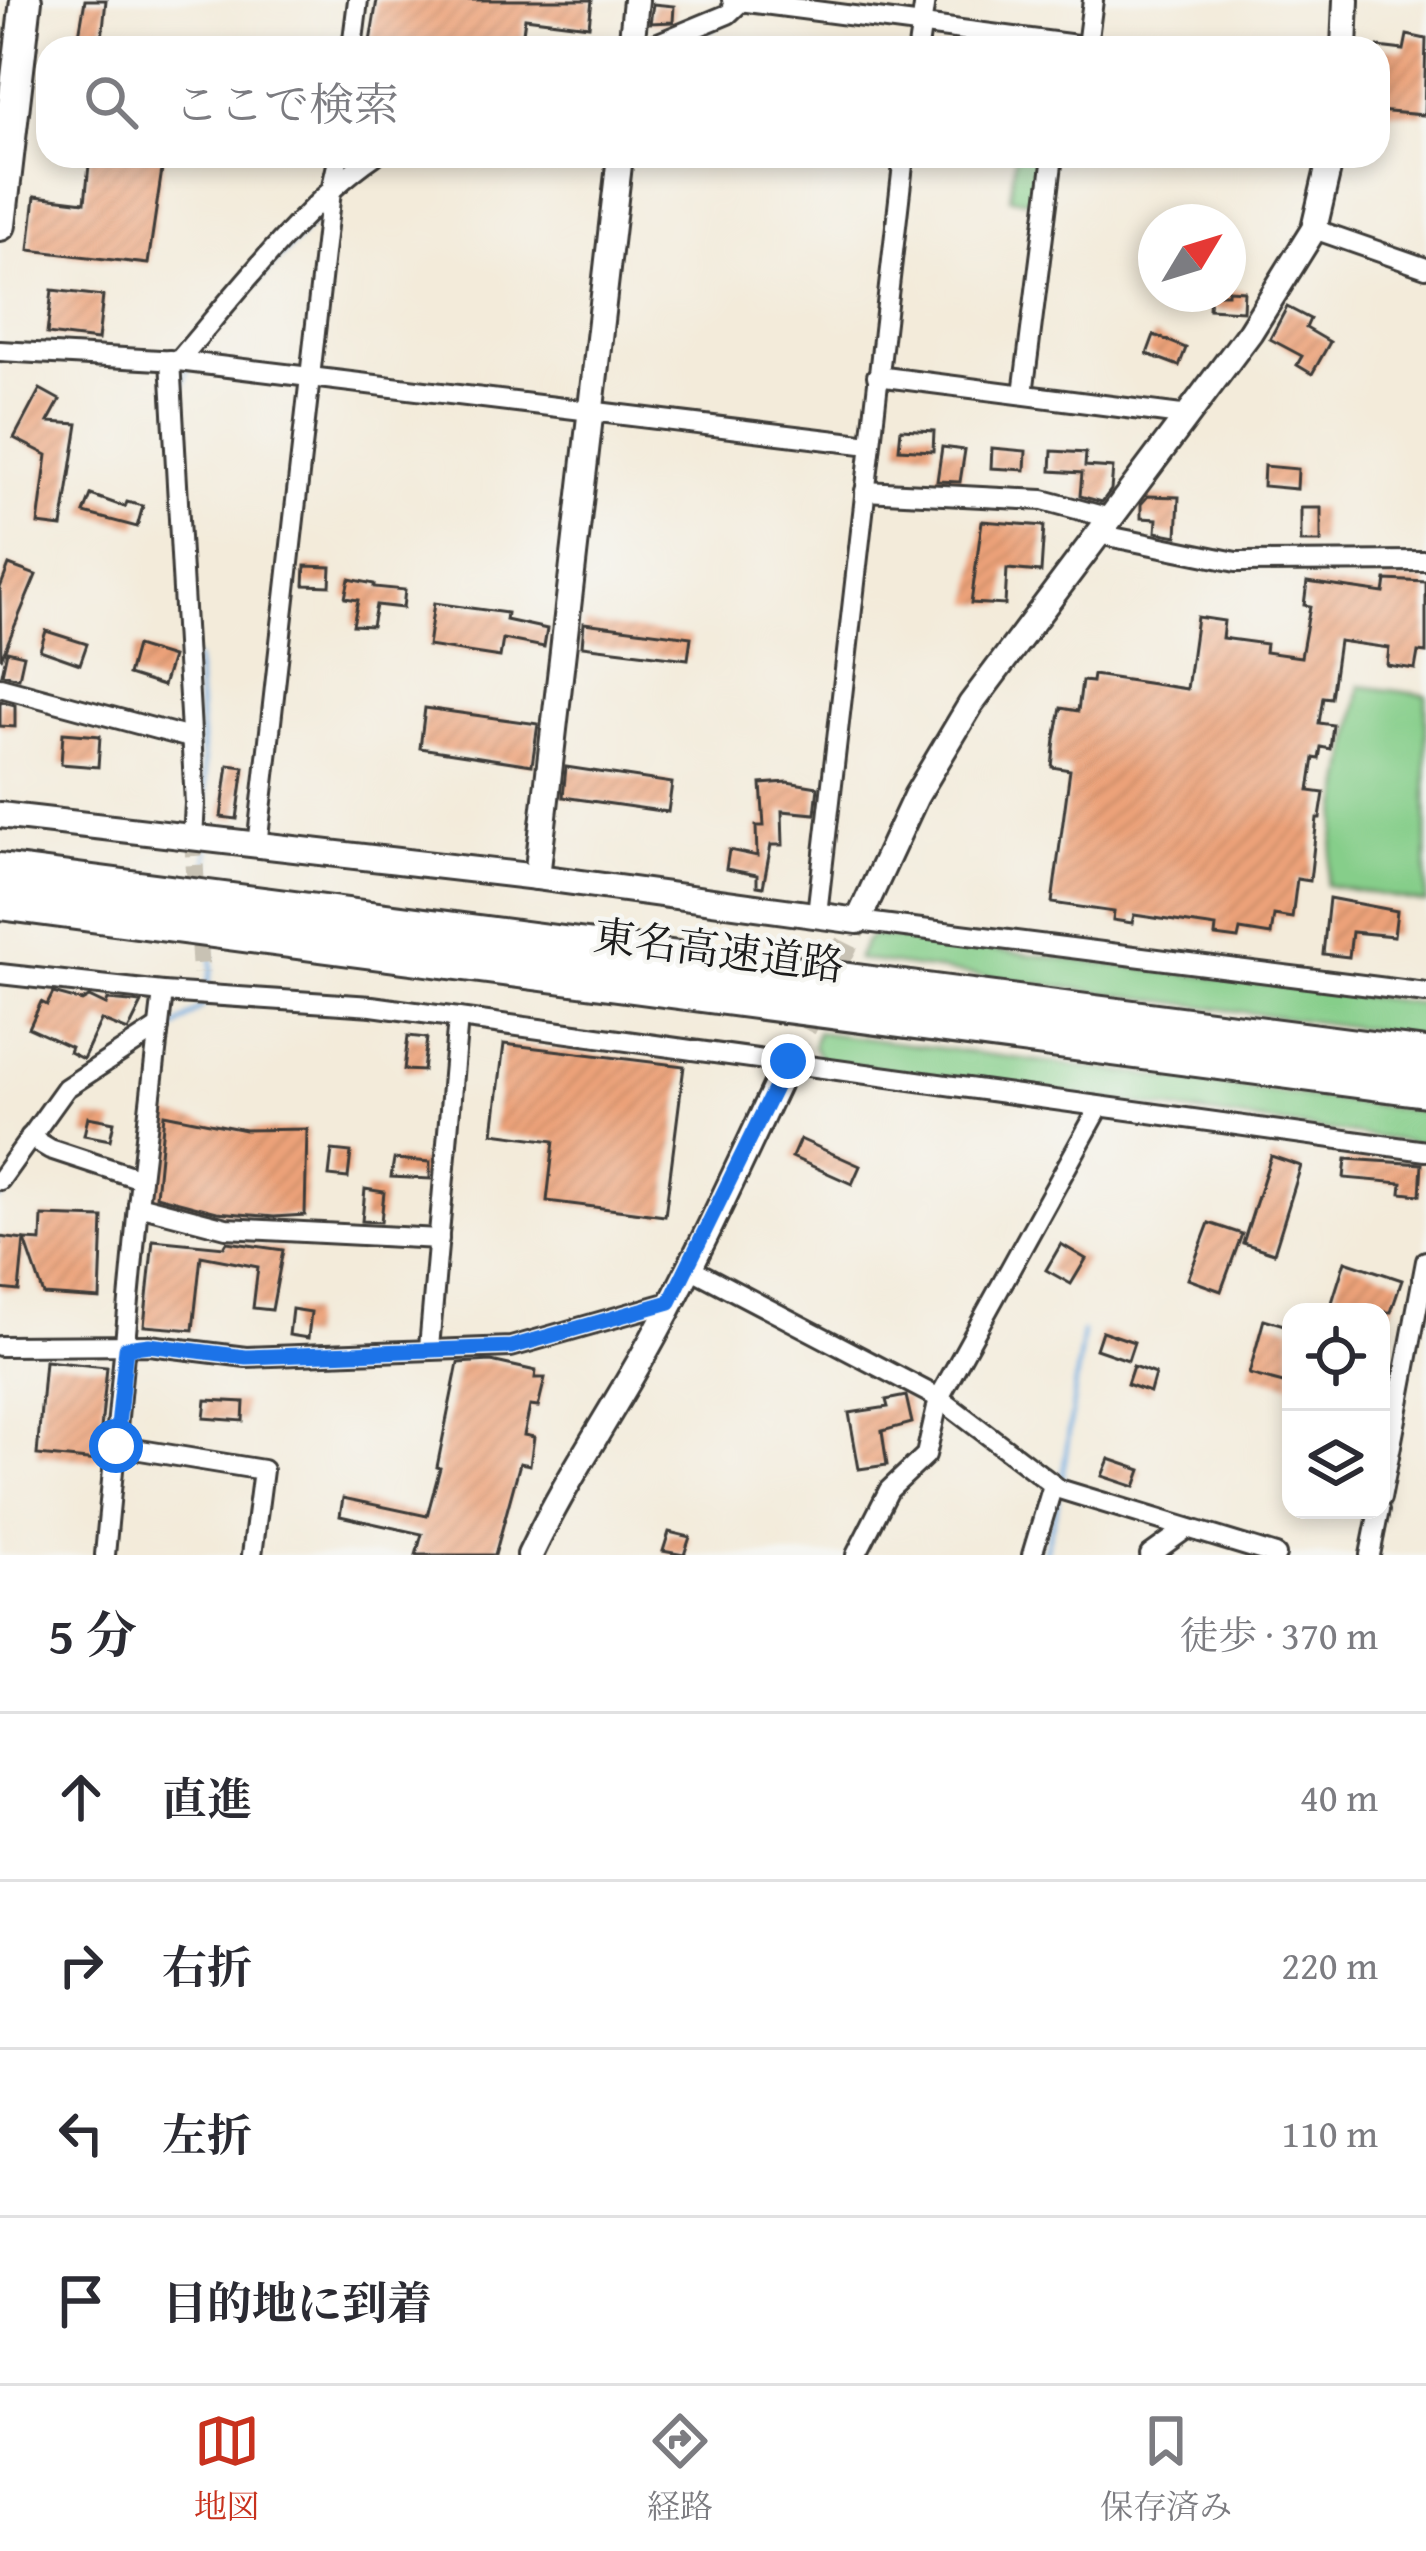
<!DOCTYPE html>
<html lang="ja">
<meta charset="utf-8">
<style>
body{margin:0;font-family:"Gentium Book Plus","Noto Serif JP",serif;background:#f7f7f7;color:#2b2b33}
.controls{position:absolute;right:36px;bottom:36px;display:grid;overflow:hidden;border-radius:24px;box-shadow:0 6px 18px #0003}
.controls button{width:108px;height:108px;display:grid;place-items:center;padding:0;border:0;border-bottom:3px solid #e1e1e2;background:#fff;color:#2b2b33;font:60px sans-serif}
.compass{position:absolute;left:1138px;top:204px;width:108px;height:108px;border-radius:50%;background:#fff;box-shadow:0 6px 18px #0003;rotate:52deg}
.stop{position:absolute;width:36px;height:36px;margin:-27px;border:9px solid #1a73e8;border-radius:50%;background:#fff}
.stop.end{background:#1a73e8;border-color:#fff;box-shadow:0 3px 12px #0008}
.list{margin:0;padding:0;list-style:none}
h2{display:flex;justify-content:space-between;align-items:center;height:156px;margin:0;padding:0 48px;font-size:51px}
h2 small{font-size:39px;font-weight:400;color:#7c7c81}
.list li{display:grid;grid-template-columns:78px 1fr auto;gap:36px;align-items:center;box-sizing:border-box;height:168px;padding:0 48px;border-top:3px solid #e1e1e2}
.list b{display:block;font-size:45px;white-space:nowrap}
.list em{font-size:39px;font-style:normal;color:#7c7c81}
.icon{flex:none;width:66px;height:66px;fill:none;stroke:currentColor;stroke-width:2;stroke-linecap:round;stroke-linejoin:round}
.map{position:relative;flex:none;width:1426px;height:1555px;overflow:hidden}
.search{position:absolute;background:#fff;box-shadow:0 6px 18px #0003;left:36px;right:36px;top:36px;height:132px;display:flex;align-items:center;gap:30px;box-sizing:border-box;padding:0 42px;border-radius:36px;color:#7c7c81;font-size:45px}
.sheet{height:828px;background:#fff}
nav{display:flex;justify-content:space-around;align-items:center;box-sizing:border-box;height:168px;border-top:3px solid #e1e1e2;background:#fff;font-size:33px;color:#7c7c81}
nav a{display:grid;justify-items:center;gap:6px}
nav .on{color:#c8321e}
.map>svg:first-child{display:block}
.green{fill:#86ce8a;stroke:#517553;stroke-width:3}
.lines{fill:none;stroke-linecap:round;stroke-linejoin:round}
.stream{stroke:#6daadf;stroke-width:4.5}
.building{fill:url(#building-hatch)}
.minor-tunnel{stroke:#c8c2b4;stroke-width:18;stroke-dasharray:18 9;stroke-linecap:butt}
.tertiary-tunnel{stroke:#c8c2b4;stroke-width:24;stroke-dasharray:24 12;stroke-linecap:butt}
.minor-casing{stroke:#3c3b38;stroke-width:24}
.tertiary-casing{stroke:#3c3b38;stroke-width:30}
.primary-casing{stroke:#3c3b38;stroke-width:36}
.motorway-casing{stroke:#3c3b38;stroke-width:42}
.minor{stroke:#fff;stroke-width:18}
.tertiary{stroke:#fff;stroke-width:24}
.primary{stroke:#fff;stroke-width:30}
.motorway{stroke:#fff;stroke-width:36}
.route{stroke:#1a73e8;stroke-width:15}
.labels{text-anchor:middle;stroke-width:9;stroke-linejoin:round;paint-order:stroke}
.street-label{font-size:42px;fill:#1c1c1c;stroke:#f6f6f2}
</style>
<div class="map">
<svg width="1426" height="1555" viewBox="0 0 1426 1555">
<defs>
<pattern id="building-hatch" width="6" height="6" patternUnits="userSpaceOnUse" patternTransform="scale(3)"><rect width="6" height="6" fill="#eca279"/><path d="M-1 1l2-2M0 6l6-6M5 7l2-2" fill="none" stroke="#ca8b68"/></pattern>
</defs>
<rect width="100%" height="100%" fill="#f6f6f2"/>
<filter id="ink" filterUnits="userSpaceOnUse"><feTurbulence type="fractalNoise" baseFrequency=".00833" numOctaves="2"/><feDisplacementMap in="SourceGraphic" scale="24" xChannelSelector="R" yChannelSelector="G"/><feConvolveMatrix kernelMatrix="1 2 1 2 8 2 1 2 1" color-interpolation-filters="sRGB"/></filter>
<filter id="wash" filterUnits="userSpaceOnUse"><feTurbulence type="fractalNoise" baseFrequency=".004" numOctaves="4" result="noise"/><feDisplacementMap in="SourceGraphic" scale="48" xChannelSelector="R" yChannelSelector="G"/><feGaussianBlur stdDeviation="2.7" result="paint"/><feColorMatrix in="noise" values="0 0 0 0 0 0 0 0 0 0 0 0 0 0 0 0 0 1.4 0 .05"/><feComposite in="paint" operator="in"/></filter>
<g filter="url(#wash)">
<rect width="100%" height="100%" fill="#f3ebda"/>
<!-- green -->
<g class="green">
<polygon points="1015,156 1044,156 1039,202 1010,198"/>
<polygon points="1360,686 1426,695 1426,903 1326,885"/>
<polygon points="874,935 1426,1004 1426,1037 857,959 865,942"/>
<polygon points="817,1032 1426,1112 1426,1144 822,1061 813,1047"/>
</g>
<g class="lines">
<!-- stream -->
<g class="stream">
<polyline points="671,47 715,28"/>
<polyline points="378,164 395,156"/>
<polyline points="246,294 320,214"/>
<polyline points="180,391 188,368"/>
<polyline points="196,660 208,828"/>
<polyline points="208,846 208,881"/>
<polyline points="207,987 212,968 211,946"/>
<polyline points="166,1035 202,1007 205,999"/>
<polyline points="60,1112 103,1077 152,1045"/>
<polyline points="0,1198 7,1185"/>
<polyline points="1062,1481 1083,1332"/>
<polyline points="1044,1555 1059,1498"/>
</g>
</g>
<g id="blocks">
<!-- building -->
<g class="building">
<polygon points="85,0 106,0 101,48 77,47"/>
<polygon points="377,0 592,0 589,26 525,18 521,48 369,48"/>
<polygon points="653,4 674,6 673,22 650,23"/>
<polygon points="1407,35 1426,39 1424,115 1378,111 1378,47 1404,50"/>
<polygon points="90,156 164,156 148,264 29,250 35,196 85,202"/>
<polygon points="52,290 103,296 98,340 47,334"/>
<polygon points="1228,290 1244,291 1243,311 1209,309 1210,294 1228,294"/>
<polygon points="1287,307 1310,319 1306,328 1330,342 1312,374 1297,365 1302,356 1270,339"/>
<polygon points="1154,335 1186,348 1179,366 1147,354"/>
<polygon points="40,389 60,400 48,422 78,424 62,527 38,524 47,455 14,438"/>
<polygon points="901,429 934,431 933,451 899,449"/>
<polygon points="942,447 965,450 960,482 937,481"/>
<polygon points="992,448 1026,451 1025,470 991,468"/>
<polygon points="1052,451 1086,453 1085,466 1113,468 1111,490 1102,502 1080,496 1082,473 1051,471"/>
<polygon points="1264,466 1298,469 1297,489 1263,486"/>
<polygon points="91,495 125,507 127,502 143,506 137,527 84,513"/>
<polygon points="1148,496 1179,497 1177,536 1156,532 1157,519 1141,518 1141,504"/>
<rect x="1301" y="508" width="20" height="34"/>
<polygon points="982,521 1044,526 1041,572 1007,569 1005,605 971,603"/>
<polygon points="9,565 36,575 1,659 0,588"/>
<polygon points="305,566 331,567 330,586 304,585"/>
<polygon points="349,579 374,584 374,587 405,590 403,608 376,605 372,626 353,625 358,600 345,598"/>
<polygon points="1386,580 1426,582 1426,653 1418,652 1415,669 1387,665 1389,648 1339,641 1331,698 1323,697 1319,723 1333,725 1330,749 1321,747 1319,759 1314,758 1309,791 1324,793 1320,818 1317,818 1310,881 1297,879 1292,918 1274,915 1271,935 1240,930 1238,939 1215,936 1216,927 1134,915 1132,923 1113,920 1114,912 1052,903 1070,770 1052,767 1055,739 1061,708 1078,711 1082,681 1092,682 1093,675 1187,689 1197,617 1224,621 1222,638 1266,644 1265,652 1301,657 1310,606 1304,605 1307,582 1384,593"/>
<polygon points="434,603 507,613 506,620 547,629 544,647 503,639 500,657 428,646"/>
<polygon points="584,623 691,637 688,659 582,646"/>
<polygon points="46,631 87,644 80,664 40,650"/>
<polygon points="136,646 172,657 163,686 128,675"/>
<polygon points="7,651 24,655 19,678 2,674"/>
<polygon points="0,701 15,705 15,727 0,726"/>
<polygon points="425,708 538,724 532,765 420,748"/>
<polygon points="63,733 100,736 98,767 61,764"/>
<polygon points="228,765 244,767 237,819 221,817"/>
<polygon points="566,767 672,783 668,812 563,797"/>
<polygon points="787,782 818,787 815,814 782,811 783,845 771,845 763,887 757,886 757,875 726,869 729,850 757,856 756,826 764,826 761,784"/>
<polygon points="1329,898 1397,911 1394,936 1352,932 1349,957 1323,954"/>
<polygon points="53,993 82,1001 89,997 106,1005 108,1000 142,1003 128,1031 101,1020 83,1059 69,1052 71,1047 29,1028 41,1002 47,1005"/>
<polygon points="408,1036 427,1038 423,1071 404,1070"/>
<polygon points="504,1044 684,1066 665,1216 547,1201 554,1141 493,1133"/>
<polygon points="164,1114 245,1130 307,1129 305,1215 274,1217 217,1212 156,1196"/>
<polygon points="88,1117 114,1122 110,1140 84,1135"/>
<polygon points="800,1139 860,1166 852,1184 792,1157"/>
<polygon points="332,1150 351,1152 348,1178 329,1176"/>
<polygon points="1271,1156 1301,1166 1274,1253 1243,1243"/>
<polygon points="394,1159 430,1162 430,1179 391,1177"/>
<polygon points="1346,1159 1422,1164 1420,1195 1401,1193 1402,1183 1344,1178"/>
<polygon points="365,1189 384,1192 381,1222 362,1221"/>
<polygon points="42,1216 103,1218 100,1299 44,1295 25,1240 41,1241"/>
<polygon points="1209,1223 1242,1234 1221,1291 1188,1279"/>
<polygon points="0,1237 24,1240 19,1291 0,1289"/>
<polygon points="153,1240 224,1247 227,1242 283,1250 272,1310 253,1308 258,1267 201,1256 193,1330 144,1326"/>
<polygon points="1061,1244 1086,1259 1071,1284 1046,1270"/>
<polygon points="1345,1261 1402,1280 1391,1312 1329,1312"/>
<polygon points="292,1309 311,1312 308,1338 289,1335"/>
<polygon points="1264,1319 1291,1327 1291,1385 1249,1374"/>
<polygon points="1102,1331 1134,1342 1128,1360 1096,1349"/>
<polygon points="45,1361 107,1367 98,1461 37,1455"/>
<polygon points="491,1361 536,1371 535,1378 545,1378 538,1407 530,1406 524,1435 534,1437 530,1465 520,1463 495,1555 416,1555 422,1534 340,1516 343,1498 427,1516 440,1468 437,1467 458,1363"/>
<polygon points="1133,1366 1155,1374 1150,1392 1127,1384"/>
<polygon points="906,1396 912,1423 882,1431 887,1465 859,1469 849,1413 888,1407 886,1400"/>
<polygon points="206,1400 244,1402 243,1421 204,1418"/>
<polygon points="1109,1459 1141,1470 1135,1487 1102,1476"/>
<polygon points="669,1532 690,1537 684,1555 663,1551"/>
</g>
</g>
</g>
<g filter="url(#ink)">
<use href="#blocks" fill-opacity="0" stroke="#3c3b38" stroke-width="3"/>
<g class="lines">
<!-- minor-tunnel -->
<polyline class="minor-tunnel" points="193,838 201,973"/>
<!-- tertiary-tunnel -->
<polyline class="tertiary-tunnel" points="788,1061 858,921"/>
<defs>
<g id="minor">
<polyline points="732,0 1100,48"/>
<polyline points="1087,46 1093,0"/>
<polyline points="352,48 358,0"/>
<polyline points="646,48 728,14 743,0"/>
<polyline points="918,48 925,0"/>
<polyline points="1314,229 1426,268"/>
<polyline points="0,351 178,361 870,445"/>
<polyline points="170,360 195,803 193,838"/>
<path d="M178 361C232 298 306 202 374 156"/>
<polyline points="877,376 1189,416"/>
<polyline points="1023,394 1053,156"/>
<polyline points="865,491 1043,500 1110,518"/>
<polyline points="1098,534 1236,562 1426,561"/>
<polyline points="0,687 190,738"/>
<polyline points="257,846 331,191 339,156"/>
<polyline points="817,914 904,156"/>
<polyline points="858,921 1426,993"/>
<polyline points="0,974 163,992 372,1006 1426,1151"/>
<polyline points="30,1137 50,1149 141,1179"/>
<polyline points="0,1180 66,1088 159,1027"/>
<polyline points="138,1205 226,1228 439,1239"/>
<polyline points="690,1268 939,1398 1059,1489 1276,1555"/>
<polyline points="0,1346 149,1345 246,1357 511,1347 670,1302"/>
<polyline points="429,1348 458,1018"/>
<polyline points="116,1446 263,1470 252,1555"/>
<polyline points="1381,1498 1426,1261"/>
<polyline points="105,1555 138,1205 163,992"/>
<polyline points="856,1555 889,1490 926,1455 939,1398 1099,1108"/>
<polyline points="1032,1555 1053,1485"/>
<polyline points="1150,1555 1186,1529"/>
<polyline points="1370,1555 1379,1510"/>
</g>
<g id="tertiary">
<polyline points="631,48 636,0"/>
<polyline points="1344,48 1346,0"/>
<polyline points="0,815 537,877 858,921 916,796 971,704 1250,332 1314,229 1331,156"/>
<polyline points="537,877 620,156"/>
<path d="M530 1555C562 1487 603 1426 640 1361 695 1264 740 1162 788 1061"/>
</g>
<polyline id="primary" points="0,225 26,0"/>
<g id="motorway">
<polyline points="0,872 1426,1057"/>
<polyline points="0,901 1426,1088"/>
</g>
</defs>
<!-- minor casing -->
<use href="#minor" class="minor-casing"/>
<!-- tertiary casing -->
<use href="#tertiary" class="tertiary-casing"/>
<!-- primary casing -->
<use href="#primary" class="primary-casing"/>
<!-- motorway casing -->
<use href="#motorway" class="motorway-casing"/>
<!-- minor -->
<use href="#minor" class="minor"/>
<!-- tertiary -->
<use href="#tertiary" class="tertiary"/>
<!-- primary -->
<use href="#primary" class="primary"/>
<!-- motorway -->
<use href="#motorway" class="motorway"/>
</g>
</g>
<g class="lines" filter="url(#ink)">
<!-- route -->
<polyline class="route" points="116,1446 126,1348 149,1345 246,1357 511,1347 670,1302 788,1061"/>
</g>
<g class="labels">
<!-- street labels -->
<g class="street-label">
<text transform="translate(719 950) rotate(7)" y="15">東名高速道路</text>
</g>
</g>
</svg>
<div class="controls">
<button><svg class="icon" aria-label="locate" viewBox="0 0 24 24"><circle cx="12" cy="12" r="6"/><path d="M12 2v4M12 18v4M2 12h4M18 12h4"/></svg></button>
<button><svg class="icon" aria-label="layers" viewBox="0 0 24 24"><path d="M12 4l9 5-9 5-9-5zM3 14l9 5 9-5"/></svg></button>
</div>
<svg class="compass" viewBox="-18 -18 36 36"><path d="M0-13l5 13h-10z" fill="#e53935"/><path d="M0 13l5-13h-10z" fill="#7c7c81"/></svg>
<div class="stop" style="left:116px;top:1446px"></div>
<div class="stop end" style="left:788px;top:1061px"></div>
<div class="search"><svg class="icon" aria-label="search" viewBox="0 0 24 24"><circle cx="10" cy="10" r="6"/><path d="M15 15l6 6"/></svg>ここで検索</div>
</div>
<section class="sheet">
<h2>5 分<small>徒歩 · 370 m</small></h2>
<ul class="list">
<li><svg class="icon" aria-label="ahead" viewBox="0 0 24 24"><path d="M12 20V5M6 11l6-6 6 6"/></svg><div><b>直進</b></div><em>40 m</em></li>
<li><svg class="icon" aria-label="right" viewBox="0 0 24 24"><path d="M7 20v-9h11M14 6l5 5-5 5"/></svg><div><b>右折</b></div><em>220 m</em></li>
<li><svg class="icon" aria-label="left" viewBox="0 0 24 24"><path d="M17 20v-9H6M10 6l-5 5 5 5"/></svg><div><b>左折</b></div><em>110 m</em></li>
<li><svg class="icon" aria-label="arrive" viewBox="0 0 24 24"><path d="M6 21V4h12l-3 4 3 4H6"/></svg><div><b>目的地に到着</b></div></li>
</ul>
</section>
<nav>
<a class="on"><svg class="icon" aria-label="map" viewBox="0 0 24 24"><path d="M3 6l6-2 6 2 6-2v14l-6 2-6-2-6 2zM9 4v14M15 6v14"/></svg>地図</a>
<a><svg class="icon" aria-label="directions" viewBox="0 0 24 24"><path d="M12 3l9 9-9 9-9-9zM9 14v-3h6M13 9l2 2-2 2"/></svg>経路</a>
<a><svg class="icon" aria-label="saved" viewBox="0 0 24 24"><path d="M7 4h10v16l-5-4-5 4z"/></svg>保存済み</a>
</nav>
